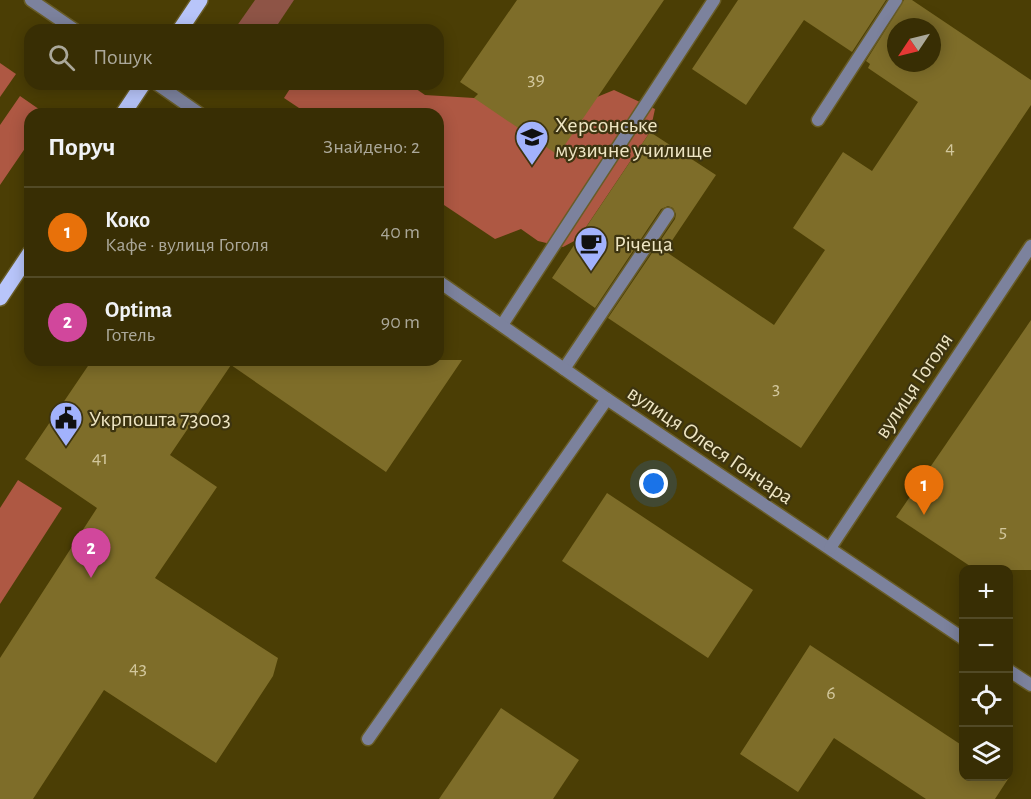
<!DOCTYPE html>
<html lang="uk">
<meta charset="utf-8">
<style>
body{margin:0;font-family:"Alegreya Sans",sans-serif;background:#3f360e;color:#f1f3f6}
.controls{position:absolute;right:18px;bottom:18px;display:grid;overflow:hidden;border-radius:12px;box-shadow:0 3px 15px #0003}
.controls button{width:54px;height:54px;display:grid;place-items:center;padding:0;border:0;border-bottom:2px solid #524a26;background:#382e04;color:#f1f3f6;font:30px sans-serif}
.compass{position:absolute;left:887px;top:18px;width:54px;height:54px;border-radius:50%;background:#382e04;box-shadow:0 3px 15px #0003;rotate:235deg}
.you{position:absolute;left:654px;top:484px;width:21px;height:21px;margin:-15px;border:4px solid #fff;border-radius:50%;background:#1a73e8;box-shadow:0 0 0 9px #1a73e833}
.badge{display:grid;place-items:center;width:39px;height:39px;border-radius:50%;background:#a2b2fd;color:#fff;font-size:20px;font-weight:700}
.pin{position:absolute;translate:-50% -50px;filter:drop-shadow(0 2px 3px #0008)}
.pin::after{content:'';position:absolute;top:32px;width:21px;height:18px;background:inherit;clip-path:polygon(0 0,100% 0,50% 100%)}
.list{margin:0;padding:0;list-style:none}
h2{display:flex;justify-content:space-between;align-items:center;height:78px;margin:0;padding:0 24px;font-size:26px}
h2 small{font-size:20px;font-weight:400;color:#aba89a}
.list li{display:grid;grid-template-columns:39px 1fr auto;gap:18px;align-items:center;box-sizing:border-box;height:90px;padding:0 24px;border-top:2px solid #524a26}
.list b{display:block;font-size:22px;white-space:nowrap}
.list p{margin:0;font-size:20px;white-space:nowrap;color:#aba89a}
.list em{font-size:20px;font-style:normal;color:#aba89a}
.icon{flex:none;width:33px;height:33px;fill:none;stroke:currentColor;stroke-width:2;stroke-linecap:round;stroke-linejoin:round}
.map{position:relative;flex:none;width:1031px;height:799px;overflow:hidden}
.search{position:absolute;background:#382e04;box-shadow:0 3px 15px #0003;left:24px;top:24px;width:420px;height:66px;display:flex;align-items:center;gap:15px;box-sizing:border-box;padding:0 21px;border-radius:18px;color:#aba89a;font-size:22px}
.panel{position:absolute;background:#382e04;box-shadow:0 3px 15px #0003;left:24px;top:108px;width:420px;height:258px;border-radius:18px}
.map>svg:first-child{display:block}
.green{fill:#8e5446}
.forest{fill:#ae5843}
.building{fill:#7e6d29;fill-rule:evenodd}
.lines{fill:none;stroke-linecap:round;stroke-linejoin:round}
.lane-casing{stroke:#685c27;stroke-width:15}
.street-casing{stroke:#685c27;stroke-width:15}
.primary-casing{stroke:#685c27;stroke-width:18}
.lane{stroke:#7c829d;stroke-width:12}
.street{stroke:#7c829d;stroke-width:12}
.primary{stroke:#b8c5fa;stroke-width:15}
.labels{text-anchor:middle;stroke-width:4.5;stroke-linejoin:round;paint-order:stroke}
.number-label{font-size:20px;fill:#d2c79c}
.poi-label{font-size:22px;fill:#eee5c3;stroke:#3d3410;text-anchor:start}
.street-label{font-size:22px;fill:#eee5c3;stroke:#3d3410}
</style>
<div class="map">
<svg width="1031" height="799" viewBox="0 0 1031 799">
<rect width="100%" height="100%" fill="#4b3e05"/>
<!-- green -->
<polygon class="green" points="255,0 294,0 274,30 234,30"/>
<!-- forest -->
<g class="forest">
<polygon points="0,63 16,74 0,97"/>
<polygon points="293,84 409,84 425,95 474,98 597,97 614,90 655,109 650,132 578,239 563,247 538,241 521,229 495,239 438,201 438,114 308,114 284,98"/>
<polygon points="20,96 46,114 30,114 30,141 0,185 0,125"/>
<polygon points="18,480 62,508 0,604 0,508"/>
</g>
<!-- building -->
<g class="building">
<polygon points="517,0 664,0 558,155 474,98 478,94 460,82"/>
<polygon points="738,0 886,0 852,52 804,20 746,105 692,69"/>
<path d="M904 0H912L1031 80V105L801 448 608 318 675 219 676 214 673 208 668 206 661 209 595 308 552 278 650 132 716 175 665 251 774 325 825 250 793 228 843 152 872 171 918 102 868 68 870 64 866 61ZM896 27H932V63H896Z"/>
<polygon points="1031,320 1031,570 976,570 896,517"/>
<polygon points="92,360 462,360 386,472 231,365 170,455 217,487 155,578 278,658 273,676 216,763 104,690 33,799 0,799 0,658 97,508 25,459"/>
<polygon points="607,493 753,590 708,658 562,561"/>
<polygon points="810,645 963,746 963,777 1010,776 995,799 926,799 834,738 798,792 740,754"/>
<polygon points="501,708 579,760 553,799 439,799"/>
</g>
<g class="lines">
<defs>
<g id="lane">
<polyline points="31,0 75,30"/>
<polyline points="818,120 896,0"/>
<polyline points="502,325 714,0"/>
<polyline points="564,369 668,214"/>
<polyline points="368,739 607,399"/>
</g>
<g id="street">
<polyline points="157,84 200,114"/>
<polyline points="438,281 607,399 964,639"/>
<polyline points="830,548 1031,246"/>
<polyline points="1008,670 1031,685"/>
</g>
<g id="primary">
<polyline points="180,30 200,0"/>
<polyline points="123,114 143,84"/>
<polyline points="0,298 30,253"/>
</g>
</defs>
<!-- lane casing -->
<use href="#lane" class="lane-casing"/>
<!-- street casing -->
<use href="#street" class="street-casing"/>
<!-- primary casing -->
<use href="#primary" class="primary-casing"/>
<!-- lane -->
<use href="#lane" class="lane"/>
<!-- street -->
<use href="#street" class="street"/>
<!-- primary -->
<use href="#primary" class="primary"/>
</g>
<!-- icons -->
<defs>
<symbol id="university-pin" viewBox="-11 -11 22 30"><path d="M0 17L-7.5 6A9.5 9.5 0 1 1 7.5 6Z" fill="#a2b2fd" stroke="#3d3410"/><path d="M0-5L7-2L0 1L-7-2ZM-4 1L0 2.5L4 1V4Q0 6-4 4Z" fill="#111"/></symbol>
<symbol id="cafe-pin" viewBox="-11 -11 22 30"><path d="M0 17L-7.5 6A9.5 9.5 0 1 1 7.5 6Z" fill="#a2b2fd" stroke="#3d3410"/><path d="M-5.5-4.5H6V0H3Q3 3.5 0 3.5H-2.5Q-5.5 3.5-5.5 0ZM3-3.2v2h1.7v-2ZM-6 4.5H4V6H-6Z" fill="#111"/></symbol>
<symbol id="civic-pin" viewBox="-11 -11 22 30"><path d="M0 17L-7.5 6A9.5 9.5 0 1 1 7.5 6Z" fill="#a2b2fd" stroke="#3d3410"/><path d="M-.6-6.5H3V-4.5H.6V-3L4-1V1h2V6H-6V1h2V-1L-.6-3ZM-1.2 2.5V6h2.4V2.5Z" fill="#111"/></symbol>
</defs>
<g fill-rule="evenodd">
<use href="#university-pin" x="513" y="118" width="38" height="52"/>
<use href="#cafe-pin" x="572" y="224" width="38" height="52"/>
<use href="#civic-pin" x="47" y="399" width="38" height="52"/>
</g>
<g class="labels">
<!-- number labels -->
<g class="number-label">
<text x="536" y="85">39</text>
<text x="950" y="154">4</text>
<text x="776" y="394">3</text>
<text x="100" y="464">41</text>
<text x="1003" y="537">5</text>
<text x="138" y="674">43</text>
<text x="831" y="699">6</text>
</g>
<!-- poi labels -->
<g class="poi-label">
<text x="555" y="132">Херсонське<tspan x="555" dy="25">музичне училище</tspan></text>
<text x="614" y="251">Річеца</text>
<text x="89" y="426">Укрпошта 73003</text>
</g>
<!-- street labels -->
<g class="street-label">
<text transform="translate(913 385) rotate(-56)" y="8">вулиця Гоголя</text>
<text transform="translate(711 444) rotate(34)" y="8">вулиця Олеся Гончара</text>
</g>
</g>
</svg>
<div class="controls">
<button>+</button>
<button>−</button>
<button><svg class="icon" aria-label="locate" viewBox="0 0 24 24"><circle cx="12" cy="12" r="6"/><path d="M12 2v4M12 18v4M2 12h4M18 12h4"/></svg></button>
<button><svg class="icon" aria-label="layers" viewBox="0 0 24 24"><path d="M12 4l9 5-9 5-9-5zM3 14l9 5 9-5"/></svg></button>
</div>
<svg class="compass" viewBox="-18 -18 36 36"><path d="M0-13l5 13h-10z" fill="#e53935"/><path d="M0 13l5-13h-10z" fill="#aba89a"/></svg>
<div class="you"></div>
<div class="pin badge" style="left:924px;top:515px;background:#e8710a">1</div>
<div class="pin badge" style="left:91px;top:578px;background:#d1479c">2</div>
<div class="search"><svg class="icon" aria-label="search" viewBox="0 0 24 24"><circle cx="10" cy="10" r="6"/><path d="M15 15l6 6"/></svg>Пошук</div>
<section class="panel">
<h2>Поруч<small>Знайдено: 2</small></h2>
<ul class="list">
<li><span class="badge" style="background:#e8710a">1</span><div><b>Коко</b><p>Кафе · вулиця Гоголя</p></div><em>40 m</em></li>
<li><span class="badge" style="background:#d1479c">2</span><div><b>Optima</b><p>Готель</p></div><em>90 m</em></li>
</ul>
</section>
</div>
